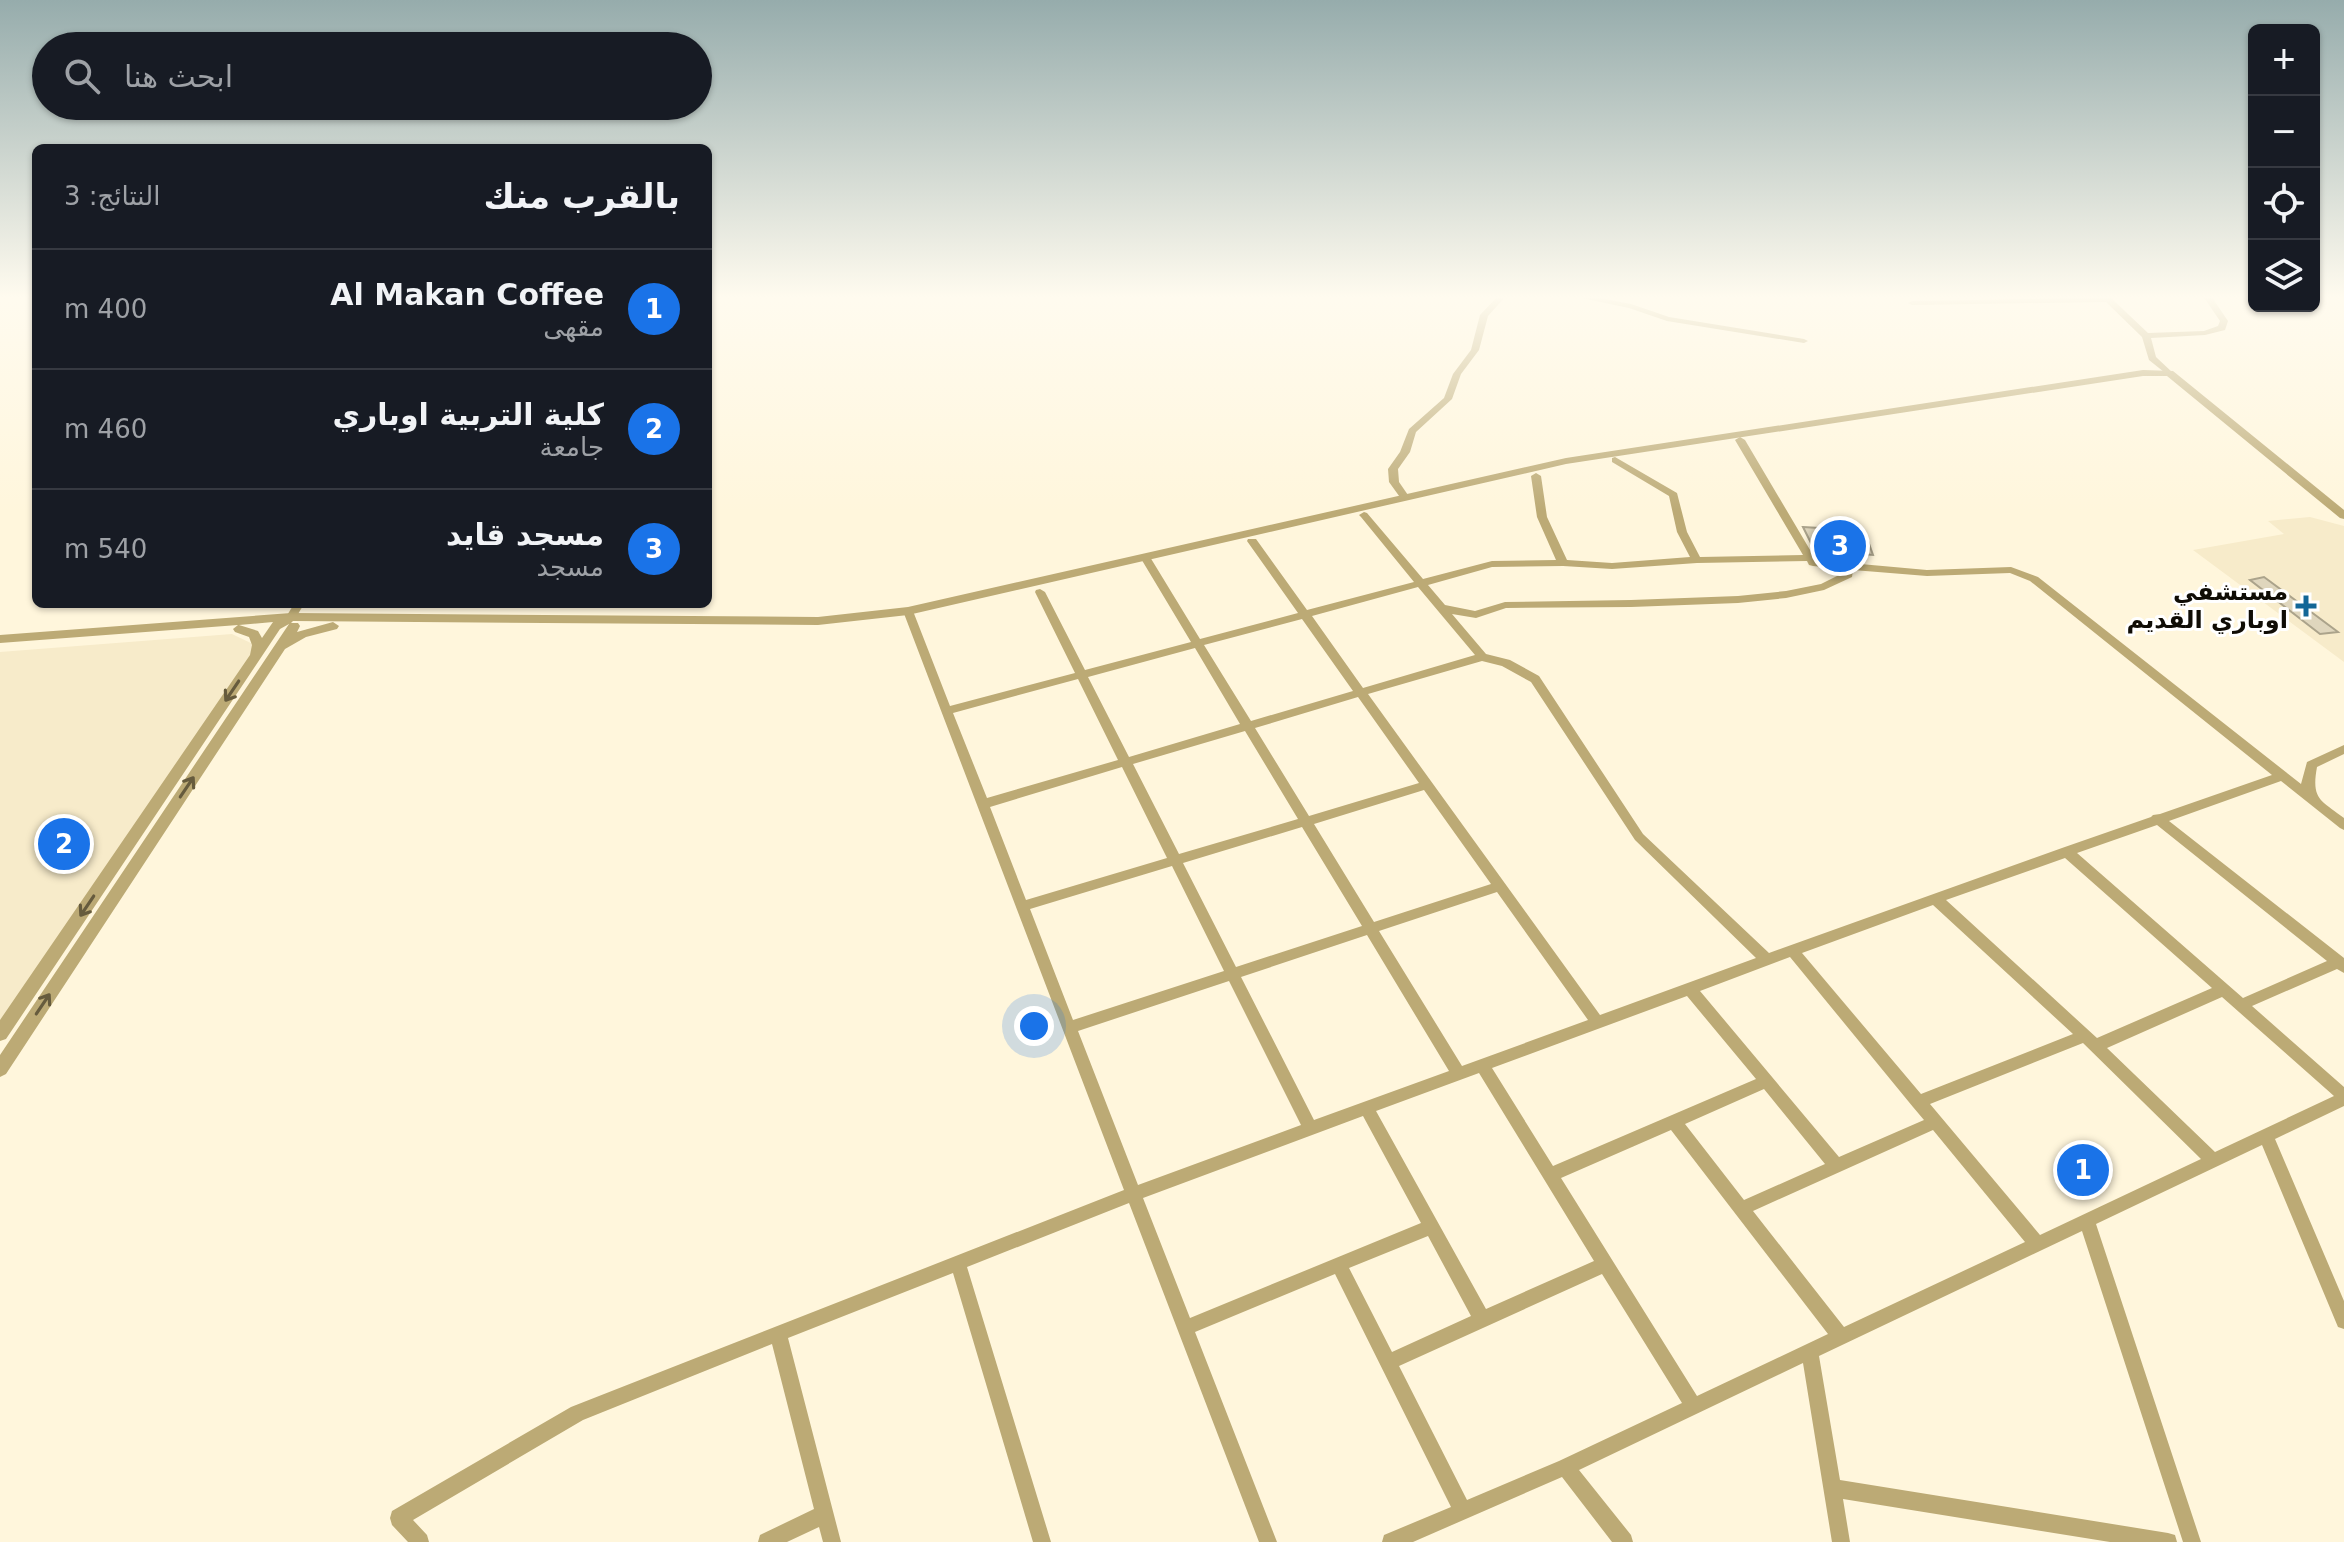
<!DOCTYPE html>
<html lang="ar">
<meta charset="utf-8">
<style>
body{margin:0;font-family:"DejaVu Sans","Noto Naskh Arabic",sans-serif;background:#242831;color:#f1f3f6;direction:rtl}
.controls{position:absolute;right:24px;top:24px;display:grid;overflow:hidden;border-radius:12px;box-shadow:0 2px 6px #0004}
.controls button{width:72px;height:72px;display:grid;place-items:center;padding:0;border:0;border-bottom:2px solid #363941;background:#171b24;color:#f1f3f6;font:40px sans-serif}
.you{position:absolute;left:1034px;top:1026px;width:28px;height:28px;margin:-20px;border:6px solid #fff;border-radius:50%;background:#1a73e8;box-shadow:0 0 0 12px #1a73e833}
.badge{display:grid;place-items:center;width:52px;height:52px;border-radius:50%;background:#1a73e8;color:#fff;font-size:26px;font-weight:700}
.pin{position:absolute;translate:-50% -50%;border:4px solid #fff;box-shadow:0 2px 8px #0006}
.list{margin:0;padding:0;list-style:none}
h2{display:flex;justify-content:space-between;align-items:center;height:104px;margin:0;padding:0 32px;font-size:34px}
h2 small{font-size:26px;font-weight:400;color:#9ea1a6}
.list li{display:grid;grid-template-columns:52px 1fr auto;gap:24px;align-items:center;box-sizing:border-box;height:120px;padding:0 32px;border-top:2px solid #363941}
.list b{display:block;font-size:30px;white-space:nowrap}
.list p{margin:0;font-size:26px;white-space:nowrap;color:#9ea1a6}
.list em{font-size:26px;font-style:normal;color:#9ea1a6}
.icon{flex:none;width:44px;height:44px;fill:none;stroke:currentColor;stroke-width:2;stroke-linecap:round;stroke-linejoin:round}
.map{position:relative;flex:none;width:2344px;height:1542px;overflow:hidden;direction:ltr}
.search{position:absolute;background:#171b24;box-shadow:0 2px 6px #0004;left:32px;top:32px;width:680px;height:88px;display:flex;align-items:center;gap:20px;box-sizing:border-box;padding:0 28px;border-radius:44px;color:#9ea1a6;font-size:30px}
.panel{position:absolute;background:#171b24;box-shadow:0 2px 6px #0004;left:32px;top:144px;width:680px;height:464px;border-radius:12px;direction:rtl}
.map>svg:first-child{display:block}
.built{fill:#f7ebca}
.building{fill:#dfd6bd;stroke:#aba38b;stroke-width:2}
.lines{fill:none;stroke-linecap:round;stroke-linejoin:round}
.minor{fill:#bcaa75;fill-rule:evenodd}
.tertiary{fill:#bcaa75;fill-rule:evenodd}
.oneway{stroke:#665b3d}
.poi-dot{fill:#126697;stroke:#fff;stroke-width:3}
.labels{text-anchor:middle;stroke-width:6;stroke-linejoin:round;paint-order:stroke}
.poi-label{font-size:24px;font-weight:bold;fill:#0f0c05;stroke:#fff;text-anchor:end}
</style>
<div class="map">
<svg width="2344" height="1542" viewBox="0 0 2344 1542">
<rect width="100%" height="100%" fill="#fff6dc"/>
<!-- built -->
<g class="built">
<polygon points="2310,517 2344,526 2344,662 2193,550 2284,534 2268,521"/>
<polygon points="232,634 261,648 0,1031 0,652"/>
</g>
<!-- building -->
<g class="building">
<polygon points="1803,527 1819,528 1822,537 1868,541 1873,555 1829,552 1831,558 1818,557"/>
<polygon points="2264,577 2338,632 2320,634 2250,580"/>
</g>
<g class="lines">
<!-- minor -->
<g class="minor">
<polygon points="1498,296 1506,296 1488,316 1479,350 1461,374 1452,399 1416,432 1410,452 1398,469 1399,482 1410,498 1408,500 1402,500 1389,482 1388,469 1400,452 1409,429 1444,398 1453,374 1471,350 1480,315"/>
<polygon points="1572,296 1589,296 1631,304 1669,317 1804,339 1808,341 1804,343 1667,321 1629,308"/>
<polygon points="2100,296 2109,296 2148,333 2204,331 2218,326 2220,321 2203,296 2211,296 2228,321 2225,330 2205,335 2151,338 2156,357 2173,373 2169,376 2149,360 2142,337 2106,302 1912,305 1908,303 1912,301 2101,298"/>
<path d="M1740 437 1745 440 1816 560 1927 570 2011 567 2038 577 2301 784 2307 762 2344 745V754L2317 767C2311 800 2321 800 2344 818V830L2340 828 2281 781 2169 821 2344 958V973L2337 969 2252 1006 2344 1087V1106L2275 1139 2344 1301V1329L2338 1327 2262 1145 2096 1224 2201 1542H2183L2082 1231 1819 1356 1840 1480 2168 1533 2175 1535 2177 1542H2110L1843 1499 1850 1542H1832L1803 1363 1579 1470 1631 1535 1633 1542H1612L1562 1477 1413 1542H1382L1384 1535 1451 1507 1335 1274 1195 1332 1277 1542H1259L1129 1203 967 1267 1051 1542H1033L953 1273 788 1338 841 1542H823L819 1527 787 1542H758L760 1535 814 1509 772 1344 583 1420 413 1520 427 1535 429 1542H408L392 1525 390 1518 392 1511 571 1407 1124 1190 903 611 904 609H912L913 611 950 706 1075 673 1035 592 1036 590 1040 589 1045 592 1085 670 1191 642 1140 557 1145 554 1150 557 1200 639 1298 613 1247 541 1248 539H1256L1307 610 1414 582 1361 517 1359 515 1364 512 1367 513 1423 579 1492 561 1556 560 1537 517 1531 476 1536 473 1541 476 1547 517 1567 560 1612 563 1690 557 1677 532 1669 496 1612 462V458L1615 457 1677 493 1687 532 1700 557 1803 555 1735 440ZM1807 561 1809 565 1813 566 1843 569V573L1821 584 1786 591 1738 596 1631 600 1505 602 1475 611 1445 605 1428 585 1492 567 1563 566 1612 569 1697 563ZM1853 570 1927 576 2010 573 2030 581 2272 775 2160 814 2153 815 2151 817 2062 848 1769 953 1643 834 1539 676 1510 660 1486 654 1452 614 1476 618 1506 608 1631 607 1738 603 1786 598 1824 590 1852 577ZM1418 587 1475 655 1363 688 1312 616ZM1302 619 1353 691 1251 721 1204 645ZM1195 648 1240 724 1129 757 1088 677ZM1482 661 1502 666 1531 682 1635 840 1756 958 1600 1015 1368 694ZM1078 679 1118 760 987 798 953 713ZM1358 697 1419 783 1309 816 1255 728ZM1245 731 1298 819 1179 854 1133 764ZM1122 767 1167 858 1026 900 990 807ZM1424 790 1491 884 1374 922 1314 824ZM2157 825 2327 961 2243 998 2077 853ZM1302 827 1362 926 1236 967 1183 863ZM2065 858 2212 988 2097 1038 1946 900ZM1172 866 1224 971 1073 1020 1030 909ZM1497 892 1588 1020 1462 1066 1379 931ZM1933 905 2073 1034 1921 1094 1802 953ZM1367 935 1449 1071 1314 1120 1241 977ZM1790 957 1913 1107 1924 1120 1839 1157 1700 991ZM1229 981 1301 1125 1138 1185 1078 1031ZM1687 996 1756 1079 1553 1166 1492 1068ZM2222 997 2334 1096 2215 1152 2107 1048ZM2083 1043 2201 1159 2040 1235 1930 1104ZM1479 1073 1594 1261 1486 1309 1376 1111ZM1764 1089 1825 1164 1744 1200 1685 1124ZM1363 1116 1421 1223 1190 1318 1143 1198ZM1671 1130 1828 1334 1697 1396 1561 1178ZM1933 1130 2025 1242 1844 1327 1753 1211ZM1428 1236 1471 1316 1392 1352 1349 1268ZM1602 1274 1682 1403 1559 1461 1467 1500 1399 1366Z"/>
<polygon points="294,604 304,604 295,619 287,619 286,617"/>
</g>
<!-- tertiary -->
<path class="tertiary" d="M2143 370 2173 371 2344 510V519L2340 518 2167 376H2143L1566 464 908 615 818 625 293 621 291 623H298L300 626 297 632 333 622 339 626 337 629 306 637 285 649 6 1074 0 1077V1055L289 624 280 629 6 1039 0 1041V1020L250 655 252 645 249 637 235 632 233 629 238 625 0 643V635L291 613 818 617 908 607 1566 458ZM273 622 262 638 258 631 239 625Z"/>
</g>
<!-- one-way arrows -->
<defs><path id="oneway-shaft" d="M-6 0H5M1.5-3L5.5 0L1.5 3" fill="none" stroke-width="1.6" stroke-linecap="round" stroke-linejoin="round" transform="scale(2)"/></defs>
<g class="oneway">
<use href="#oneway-shaft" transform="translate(232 691) rotate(124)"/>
<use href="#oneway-shaft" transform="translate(187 787) rotate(-56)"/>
<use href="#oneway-shaft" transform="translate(87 906) rotate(124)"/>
<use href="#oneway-shaft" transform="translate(43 1004) rotate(-56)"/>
</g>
<!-- sky -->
<linearGradient id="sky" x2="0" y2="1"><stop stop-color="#96acac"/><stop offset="0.58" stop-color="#fffbef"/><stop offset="1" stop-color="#fffbef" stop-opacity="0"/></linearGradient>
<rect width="2344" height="512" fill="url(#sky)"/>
<!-- markers -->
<path class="poi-dot" d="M2302 594h8v8h8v8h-8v8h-8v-8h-8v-8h8z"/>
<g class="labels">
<!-- poi labels -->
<g class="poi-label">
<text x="2288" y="600">مستشفي<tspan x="2288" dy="28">اوباري القديم</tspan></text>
</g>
</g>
</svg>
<div class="controls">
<button>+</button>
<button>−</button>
<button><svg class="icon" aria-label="locate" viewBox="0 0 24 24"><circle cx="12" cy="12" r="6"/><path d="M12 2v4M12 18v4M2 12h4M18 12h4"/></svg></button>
<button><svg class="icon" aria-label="layers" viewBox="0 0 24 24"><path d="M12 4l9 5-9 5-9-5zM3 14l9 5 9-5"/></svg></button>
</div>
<div class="you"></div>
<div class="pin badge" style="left:2083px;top:1170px">1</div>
<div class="pin badge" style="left:64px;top:844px">2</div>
<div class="pin badge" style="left:1840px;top:546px">3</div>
<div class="search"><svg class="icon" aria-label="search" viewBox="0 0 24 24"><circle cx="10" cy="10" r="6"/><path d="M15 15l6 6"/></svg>ابحث هنا</div>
<section class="panel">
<h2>بالقرب منك<small>النتائج: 3</small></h2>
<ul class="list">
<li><span class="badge">1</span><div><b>Al Makan Coffee</b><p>مقهى</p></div><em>400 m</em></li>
<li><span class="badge">2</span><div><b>كلية التربية اوباري</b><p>جامعة</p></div><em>460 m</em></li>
<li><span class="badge">3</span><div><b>مسجد قايد</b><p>مسجد</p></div><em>540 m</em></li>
</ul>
</section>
</div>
